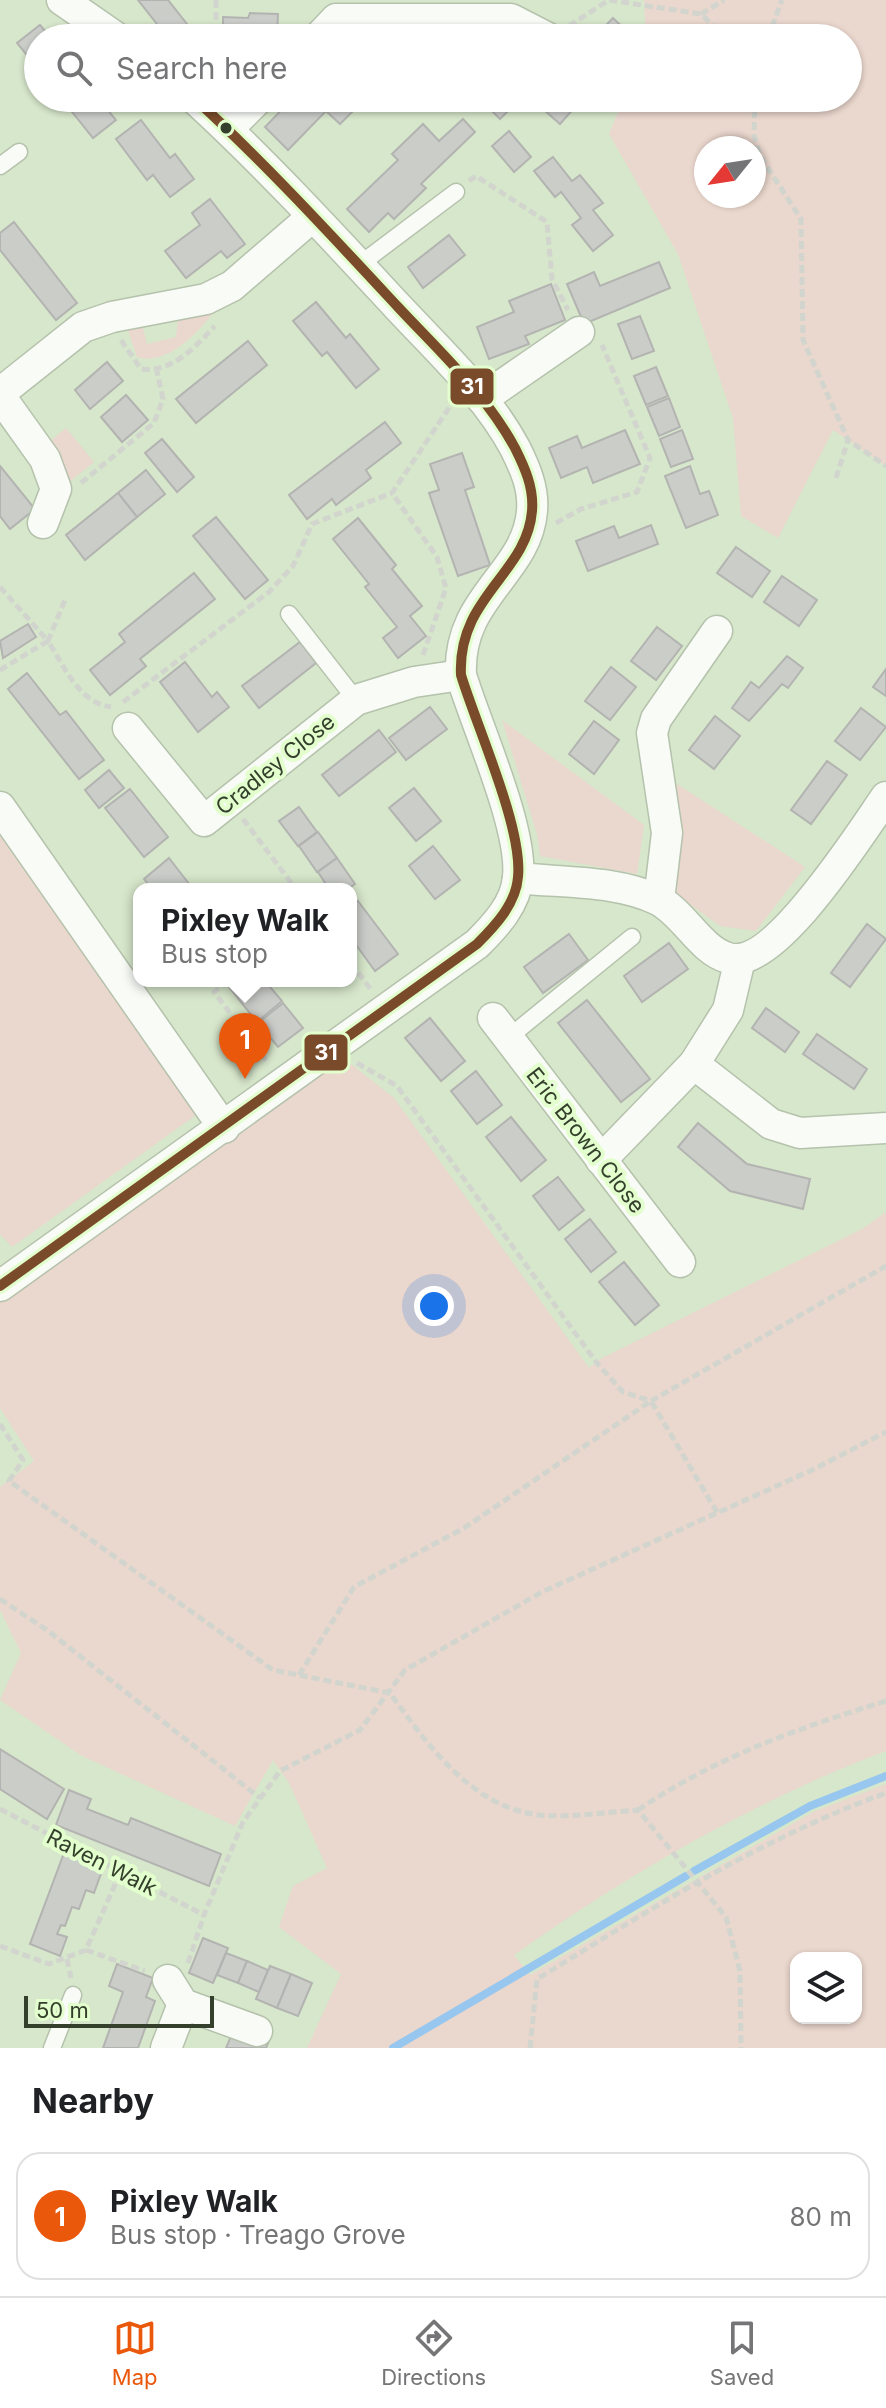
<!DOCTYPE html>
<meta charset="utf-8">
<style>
body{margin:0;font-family:Inter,sans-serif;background:#f2f2f2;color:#202124}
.controls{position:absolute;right:24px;bottom:24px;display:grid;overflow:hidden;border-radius:16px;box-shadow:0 2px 6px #0004}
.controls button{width:72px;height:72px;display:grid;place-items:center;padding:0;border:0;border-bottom:2px solid #e0e0e0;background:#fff;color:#202124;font:40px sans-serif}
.compass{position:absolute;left:694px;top:136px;width:72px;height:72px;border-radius:50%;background:#fff;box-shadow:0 2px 6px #0004;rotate:240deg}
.scale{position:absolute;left:24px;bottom:20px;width:190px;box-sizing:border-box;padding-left:8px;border:4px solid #343f2c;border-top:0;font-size:22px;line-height:28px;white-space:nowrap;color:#343f2c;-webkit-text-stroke:6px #e2ffcd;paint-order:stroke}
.you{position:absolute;left:434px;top:1306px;width:28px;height:28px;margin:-20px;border:6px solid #fff;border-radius:50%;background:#1a73e8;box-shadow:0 0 0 12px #1a73e833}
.badge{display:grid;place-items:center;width:52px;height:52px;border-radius:50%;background:#ea580c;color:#fff;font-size:26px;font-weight:700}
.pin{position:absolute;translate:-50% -66px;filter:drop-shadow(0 2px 4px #0008)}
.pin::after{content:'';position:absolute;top:42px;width:28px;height:24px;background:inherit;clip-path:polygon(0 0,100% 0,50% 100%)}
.popup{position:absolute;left:133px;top:883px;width:224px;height:104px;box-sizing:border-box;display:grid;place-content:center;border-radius:16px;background:#fff;filter:drop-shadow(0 2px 6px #0005);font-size:26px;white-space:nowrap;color:#757577}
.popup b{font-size:30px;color:#202124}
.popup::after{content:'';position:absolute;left:50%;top:100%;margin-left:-16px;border:16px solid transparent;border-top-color:#fff}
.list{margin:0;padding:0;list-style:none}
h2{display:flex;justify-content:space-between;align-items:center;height:104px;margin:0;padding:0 32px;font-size:34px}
h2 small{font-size:26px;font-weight:400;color:#757577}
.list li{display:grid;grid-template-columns:52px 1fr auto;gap:24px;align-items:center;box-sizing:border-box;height:128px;margin:0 16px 16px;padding:0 16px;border:2px solid #e0e0e0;border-radius:24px}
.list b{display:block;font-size:30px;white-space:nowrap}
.list p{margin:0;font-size:26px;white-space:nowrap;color:#757577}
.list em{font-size:26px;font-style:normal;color:#757577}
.icon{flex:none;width:44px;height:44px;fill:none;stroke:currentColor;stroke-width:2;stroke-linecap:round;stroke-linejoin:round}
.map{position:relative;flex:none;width:886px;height:2048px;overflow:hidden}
.search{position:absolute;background:#fff;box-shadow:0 2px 6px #0004;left:24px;right:24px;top:24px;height:88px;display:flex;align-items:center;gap:20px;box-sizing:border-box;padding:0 28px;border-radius:44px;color:#757577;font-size:30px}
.sheet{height:248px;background:#fff}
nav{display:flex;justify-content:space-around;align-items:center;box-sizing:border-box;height:112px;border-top:2px solid #e0e0e0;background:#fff;font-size:22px;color:#757577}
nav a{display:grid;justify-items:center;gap:4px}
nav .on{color:#ea580c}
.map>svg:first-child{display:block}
.green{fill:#ead7cd;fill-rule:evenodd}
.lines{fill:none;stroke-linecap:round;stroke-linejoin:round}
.stream{stroke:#97c7ef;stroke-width:8}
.building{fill:#cbcdc9;stroke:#b3b4b1;stroke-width:2}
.lane-casing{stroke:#b5c2ac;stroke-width:19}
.street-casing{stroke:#b5c2ac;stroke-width:33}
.path{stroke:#d1d5ce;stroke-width:5;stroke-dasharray:8 4;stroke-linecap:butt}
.lane{stroke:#f9fbf7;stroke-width:16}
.street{stroke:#f9fbf7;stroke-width:30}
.bus-1-casing{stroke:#e2ffcd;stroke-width:16}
.bus-1{stroke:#7a4b2a;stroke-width:10}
.bus-dot{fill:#343f2c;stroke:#e2ffcd;stroke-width:3}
.labels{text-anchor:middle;stroke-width:8;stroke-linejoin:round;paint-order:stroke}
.street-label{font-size:22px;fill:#343f2c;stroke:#e2ffcd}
.line-badge{stroke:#e2ffcd;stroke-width:3}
.badge-label{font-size:22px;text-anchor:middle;font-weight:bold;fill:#fff}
</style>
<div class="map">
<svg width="886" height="2048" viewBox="0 0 886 2048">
<rect width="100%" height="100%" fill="#d7e7cb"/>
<!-- green -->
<g class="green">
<path d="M644 0H886V466L833 430 778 538 741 516 733 418 678 254 609 134 624 98H848V38H646ZM706 148H754V196H706Z"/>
<path d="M219 305C202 329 168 367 137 357L127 327 142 324 147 344 176 337 178 319Z"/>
<polygon points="66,428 94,462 69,482 41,449"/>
<polygon points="502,720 644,825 637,874 540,856 537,834"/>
<polygon points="674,782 805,867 756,931 720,926 676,894 679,819"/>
<polygon points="0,836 196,1115 12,1247 0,1234"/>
<path d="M332 1049 394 1098 589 1368 602 1358 862 1229 886 1212V1751C754 1801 629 1873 514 1955L530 1975 813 1812 886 1784V2048H307L341 1974 279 1927 293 1886 327 1868 289 1783 273 1760 235 1826 82 1756 0 1700 21 1653 0 1610V1487L34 1461 0 1408V1287ZM796 1958H856V2018H796Z"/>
</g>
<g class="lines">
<!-- stream -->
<g class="stream">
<polyline points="694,1871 810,1806 886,1776"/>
<polyline points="393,2048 686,1876"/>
</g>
</g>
<!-- building -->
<g class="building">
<polygon points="138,0 168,0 198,38 168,38"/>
<polygon points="250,13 278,14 277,38 223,38 223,17 248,18"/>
<polygon points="613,18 634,38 594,38"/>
<polygon points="40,25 51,38 38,38 38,69 17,43"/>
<polygon points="61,98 98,98 116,120 93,138"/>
<polygon points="293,98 344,98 355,109 340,124 326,111 288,150 265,127"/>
<polygon points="479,98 518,98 519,100 500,119"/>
<polygon points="539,98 583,98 560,124 535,102"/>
<polygon points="463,119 475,132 421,184 426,188 394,219 388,213 369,232 347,209 398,160 392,154 423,124 439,141"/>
<polygon points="141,120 170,158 175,154 194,179 170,197 153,175 147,180 116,139"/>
<polygon points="509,131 531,157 514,172 492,146"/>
<polygon points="553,157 572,181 580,175 603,203 593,210 613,235 593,251 572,225 581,218 561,192 555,197 534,171"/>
<polygon points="210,199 245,244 227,258 221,251 186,278 165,251 200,225 192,213"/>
<polygon points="14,222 77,303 56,320 0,250 0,233"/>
<polygon points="449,235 465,255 423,288 408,267"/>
<polygon points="659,262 670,288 584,324 567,284 594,272 600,286"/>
<polygon points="551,284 565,320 525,336 529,344 489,359 477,327 514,312 509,301"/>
<polygon points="316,302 346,338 350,334 379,369 356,388 327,352 322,356 293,321"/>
<polygon points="640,316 654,351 632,359 618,324"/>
<polygon points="248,341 267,365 196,423 176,399"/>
<polygon points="107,362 123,381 90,409 75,390"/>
<polygon points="656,367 668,396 646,405 634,376"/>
<polygon points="126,395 148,420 122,442 101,417"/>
<polygon points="669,398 680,427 659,436 647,407"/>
<polygon points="385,422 401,443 366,470 371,478 336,505 332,499 307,519 289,495"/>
<polygon points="625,430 640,464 593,483 587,467 561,478 549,448 577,436 582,448"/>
<polygon points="682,430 693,459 671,467 660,439"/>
<polygon points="162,439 194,477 177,492 145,453"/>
<polygon points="462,453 474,487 465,490 490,565 458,576 429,493 439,490 430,464"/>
<polygon points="0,466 35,509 10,529 0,516"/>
<polygon points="690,466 700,494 709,491 718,515 686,528 665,476"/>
<polygon points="146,470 165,494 137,517 118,493"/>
<polygon points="118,493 137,517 85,560 66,535"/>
<polygon points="216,517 268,580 245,599 193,536"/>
<polygon points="358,518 396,565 392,569 422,606 410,616 426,636 398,658 383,638 397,627 365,587 369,584 333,539"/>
<polygon points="651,525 658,544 588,571 576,541 614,526 619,538"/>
<polygon points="736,547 770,571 752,597 717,573"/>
<polygon points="194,573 215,599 140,659 146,666 110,695 90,670 125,642 119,634"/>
<polygon points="782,576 817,600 799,626 764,602"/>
<polygon points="28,624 36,637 3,658 0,641"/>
<polygon points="657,627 682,646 656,680 631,661"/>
<polygon points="300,642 316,663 259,708 242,686"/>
<polygon points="787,656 803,668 788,688 782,684 749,721 732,708 751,682 759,688"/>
<polygon points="185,662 212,697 217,692 229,707 198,732 160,682"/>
<polygon points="611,667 636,687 610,720 585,701"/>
<polygon points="886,669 886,696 873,687"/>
<polygon points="27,673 60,715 66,711 104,760 79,779 8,689"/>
<polygon points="430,707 447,729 406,760 389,738"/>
<polygon points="861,708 886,727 860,760 835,741"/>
<polygon points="715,716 740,736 714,769 689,750"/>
<polygon points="594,721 619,740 594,774 569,754"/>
<polygon points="379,730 396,752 339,796 322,775"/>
<polygon points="827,761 847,775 811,824 791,810"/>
<polygon points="109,770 124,788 99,808 85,790"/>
<polygon points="414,788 441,821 416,841 389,808"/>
<polygon points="130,789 168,837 144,857 105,808"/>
<polygon points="299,807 317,832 298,846 279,821"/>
<polygon points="318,832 337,858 317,872 299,846"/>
<polygon points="433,846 460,880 435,899 409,866"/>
<polygon points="169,858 193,889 152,889 144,879"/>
<polygon points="337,858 355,884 348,889 329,889 318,872"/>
<polygon points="358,901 398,954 375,971 351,938 351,906"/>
<polygon points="867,924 886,939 850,987 831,973"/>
<polygon points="569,934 588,960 543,993 524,967"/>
<polygon points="669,943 688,969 642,1002 624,976"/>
<polygon points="234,981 265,981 282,1001 257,1022 228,986"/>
<polygon points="587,1000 650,1079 621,1102 558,1023"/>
<polygon points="283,1003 303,1028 278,1047 258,1023"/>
<polygon points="766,1008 799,1032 785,1052 752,1028"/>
<polygon points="430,1018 465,1061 441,1081 405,1038"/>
<polygon points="817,1034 867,1069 854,1089 803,1054"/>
<polygon points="476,1071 502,1105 477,1124 451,1091"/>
<polygon points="511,1117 546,1160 521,1181 486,1137"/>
<polygon points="698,1123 747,1164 810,1179 803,1209 730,1191 678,1147"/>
<polygon points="558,1177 584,1210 559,1230 533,1196"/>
<polygon points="590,1219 616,1252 591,1272 565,1239"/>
<polygon points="624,1262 659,1305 635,1325 599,1282"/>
<polygon points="0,1749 64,1789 47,1819 0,1789"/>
<polygon points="69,1790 91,1799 87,1809 128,1825 131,1818 221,1854 209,1886 56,1825"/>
<polygon points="64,1853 103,1868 94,1893 86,1890 79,1909 72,1907 65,1926 61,1925 57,1934 67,1937 60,1956 30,1944"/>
<polygon points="203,1938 228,1948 213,1983 189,1973"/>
<polygon points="226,1953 247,1961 238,1983 217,1975"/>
<polygon points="247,1961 268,1970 259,1992 238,1983"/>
<polygon points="117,1964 153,1978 146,1997 155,2001 138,2048 103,2048 123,1992 109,1986"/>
<polygon points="270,1966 291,1974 277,2008 256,1999"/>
<polygon points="291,1974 312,1983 298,2016 277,2008"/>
<polygon points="235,2027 269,2041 266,2048 226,2048"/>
</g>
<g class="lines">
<defs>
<g id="lane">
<polyline points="0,166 19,152"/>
<polyline points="359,265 456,192"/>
<polyline points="289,614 356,700"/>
<polyline points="508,1038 632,937"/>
<polyline points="52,2048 73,1995"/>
</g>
<g id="street">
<polyline points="62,0 117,38"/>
<polyline points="318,38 336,19 511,19 548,38"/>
<polyline points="228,129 259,98"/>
<polyline points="0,393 83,327 112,317 206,299 232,286 312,217"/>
<polyline points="0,396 45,459 56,489 43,523"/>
<polyline points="482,399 579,332"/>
<polyline points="128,728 204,821 356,700 414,682 461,675"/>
<polyline points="0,807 224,1128"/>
<path d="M518 878C563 883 617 880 658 900 684 913 700 950 728 958 774 972 862 831 886 797"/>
<polyline points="659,900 667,833 652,733 656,719 717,631"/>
<polyline points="493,1018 680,1262"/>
<polyline points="694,1064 771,1124 800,1133 886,1128"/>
<polyline points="601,1160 694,1064 728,1010 740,959"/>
<path d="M0 1286 477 944C495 926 516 904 518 877 523 828 476 725 461 675 457 597 527 574 532 511 534 488 525 468 515 448 486 394 439 351 398 307 332 236 265 163 194 98"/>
<polyline points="168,1980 183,2004 257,2031"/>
<polyline points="166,2048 183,2004"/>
</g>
</defs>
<!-- lane casing -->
<use href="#lane" class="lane-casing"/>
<!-- street casing -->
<use href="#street" class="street-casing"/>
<!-- path -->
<g class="path">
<polyline points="216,0 216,38"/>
<polyline points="701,14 724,0"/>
<polyline points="569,26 609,0 701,14 726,38"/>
<polyline points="768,38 782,0"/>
<polyline points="755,98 754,135 760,156 801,219 803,340 848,440 886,466"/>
<polyline points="469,181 476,176 547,222 552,279 568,310"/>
<path d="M121 340 141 369C172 373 195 347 215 326"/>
<polyline points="836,478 848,440"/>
<polyline points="81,483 154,423 163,399 157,371"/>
<polyline points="556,523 581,509 637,492 650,458 602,345"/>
<polyline points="0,587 48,641 65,600"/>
<polyline points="423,655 446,588 437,557 392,493 453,402"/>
<path d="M0 670 48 641C64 666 79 703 111 707"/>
<polyline points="123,702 269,592 293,566 312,524 392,493"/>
<polyline points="243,819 296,889"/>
<polyline points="351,963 372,991"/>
<polyline points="228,981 214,992 269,1064"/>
<polyline points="357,1063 397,1086 596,1362 623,1392 651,1401 886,1266"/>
<path d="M0 1424 23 1460 9 1481 273 1670 390 1693C427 1744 471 1807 539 1815 570 1818 607 1812 638 1810L726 1917 740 1971 741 2048"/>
<polyline points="0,1599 47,1630 260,1798"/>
<polyline points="299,1675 354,1587 464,1528 651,1401 718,1514"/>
<polyline points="0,1809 204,1915"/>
<path d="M638 1810C716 1757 796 1729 886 1701"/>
<polyline points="0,1946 49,1964 86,1950 121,1871"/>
<polyline points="86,1950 145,1971"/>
<polyline points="67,1959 71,1978"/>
<polyline points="188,1963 204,1915 243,1822 280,1771 360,1730 405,1670 542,1592 812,1470 886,1432"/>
<path d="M530 2048 537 1979C650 1910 761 1838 886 1793"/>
</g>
<!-- lane -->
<use href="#lane" class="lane"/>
<!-- street -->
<use href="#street" class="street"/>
<defs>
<path id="bus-1" d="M0 1286 477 944C495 926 516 904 518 877 523 828 476 725 461 675 457 597 527 574 532 511 534 488 525 468 515 448 486 394 439 351 398 307 332 236 265 163 194 98"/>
</defs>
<!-- bus-1 casing -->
<use href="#bus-1" class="bus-1-casing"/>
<!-- bus-1 -->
<use href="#bus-1" class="bus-1"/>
</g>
<!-- markers -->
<circle class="bus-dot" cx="226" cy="128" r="7"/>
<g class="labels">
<!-- street labels -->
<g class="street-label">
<text transform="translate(275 764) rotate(-39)" y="8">Cradley Close</text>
<text transform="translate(586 1140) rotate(52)" y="8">Eric Brown Close</text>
<text transform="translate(102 1862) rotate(27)" y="8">Raven Walk</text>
</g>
</g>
<g class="line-badge">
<rect x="449" y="367" width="46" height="39" rx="8" fill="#7a4b2a"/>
<rect x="303" y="1033" width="46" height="39" rx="8" fill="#7a4b2a"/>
</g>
<g class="badge-label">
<text x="472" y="394">31</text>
<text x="326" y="1060">31</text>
</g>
</svg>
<div class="controls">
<button><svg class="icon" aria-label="layers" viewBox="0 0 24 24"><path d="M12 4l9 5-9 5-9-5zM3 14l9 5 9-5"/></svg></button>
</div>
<svg class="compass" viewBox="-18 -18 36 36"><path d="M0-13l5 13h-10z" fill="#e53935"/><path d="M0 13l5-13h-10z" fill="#757577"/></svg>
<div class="scale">50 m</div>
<div class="you"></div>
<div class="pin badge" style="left:245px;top:1079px">1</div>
<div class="popup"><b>Pixley Walk</b>Bus stop</div>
<div class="search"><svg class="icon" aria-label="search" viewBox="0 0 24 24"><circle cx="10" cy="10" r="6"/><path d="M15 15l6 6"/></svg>Search here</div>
</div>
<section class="sheet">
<h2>Nearby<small></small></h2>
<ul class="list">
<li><span class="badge">1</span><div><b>Pixley Walk</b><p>Bus stop · Treago Grove</p></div><em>80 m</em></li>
</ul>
</section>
<nav>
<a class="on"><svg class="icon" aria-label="map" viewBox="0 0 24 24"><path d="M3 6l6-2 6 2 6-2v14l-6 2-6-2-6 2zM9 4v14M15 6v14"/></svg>Map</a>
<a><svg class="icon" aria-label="directions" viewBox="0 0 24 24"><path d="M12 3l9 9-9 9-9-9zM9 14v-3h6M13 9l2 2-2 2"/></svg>Directions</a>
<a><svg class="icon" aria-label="saved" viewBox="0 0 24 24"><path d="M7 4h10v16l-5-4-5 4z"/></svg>Saved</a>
</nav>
